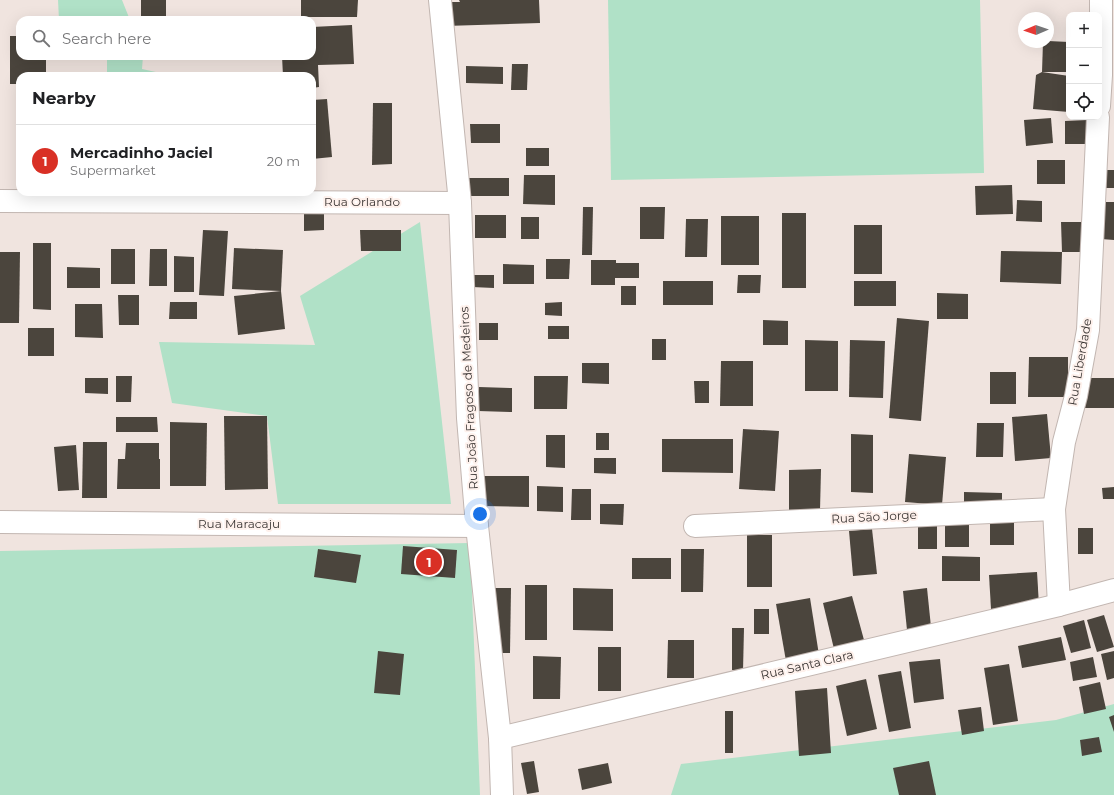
<!DOCTYPE html>
<meta charset="utf-8">
<style>
body{margin:0;font-family:Montserrat,sans-serif;background:#f6f6f6;color:#202124}
.controls{position:absolute;right:12px;top:12px;display:grid;overflow:hidden;border-radius:8px;box-shadow:0 4px 16px #0002}
.controls button{width:36px;height:36px;display:grid;place-items:center;padding:0;border:0;border-bottom:1px solid #e0e0e0;background:#fff;color:#202124;font:20px sans-serif}
.compass{position:absolute;left:1018px;top:12px;width:36px;height:36px;border-radius:50%;background:#fff;box-shadow:0 4px 16px #0002;rotate:268deg}
.you{position:absolute;left:480px;top:514px;width:14px;height:14px;margin:-10px;border:3px solid #fff;border-radius:50%;background:#1a73e8;box-shadow:0 0 0 6px #1a73e833}
.badge{display:grid;place-items:center;width:26px;height:26px;border-radius:50%;background:#d93025;color:#fff;font-size:13px;font-weight:700}
.pin{position:absolute;translate:-50% -50%;border:2px solid #fff;box-shadow:0 1px 4px #0006}
.list{margin:0;padding:0;list-style:none}
h2{display:flex;justify-content:space-between;align-items:center;height:52px;margin:0;padding:0 16px;font-size:17px}
h2 small{font-size:13px;font-weight:400;color:#757577}
.list li{display:grid;grid-template-columns:26px 1fr auto;gap:12px;align-items:center;box-sizing:border-box;height:72px;padding:0 16px;border-top:1px solid #e0e0e0}
.list b{display:block;font-size:15px;white-space:nowrap}
.list p{margin:0;font-size:13px;white-space:nowrap;color:#757577}
.list em{font-size:13px;font-style:normal;color:#757577}
.icon{flex:none;width:22px;height:22px;fill:none;stroke:currentColor;stroke-width:2;stroke-linecap:round;stroke-linejoin:round}
.map{position:relative;flex:none;width:1114px;height:795px;overflow:hidden}
.search{position:absolute;background:#fff;box-shadow:0 4px 16px #0002;left:16px;top:16px;width:300px;height:44px;display:flex;align-items:center;gap:10px;box-sizing:border-box;padding:0 14px;border-radius:12px;color:#757577;font-size:15px}
.panel{position:absolute;background:#fff;box-shadow:0 4px 16px #0002;left:16px;top:72px;width:300px;height:124px;border-radius:12px}
.map>svg:first-child{display:block}
.green{fill:#b0e1c7}
.building{fill:#4b453d}
.lines{fill:none;stroke-linecap:round;stroke-linejoin:round}
.street-casing{stroke:#c2b6b1;stroke-width:24}
.street{stroke:#fff;stroke-width:22}
.labels{text-anchor:middle;stroke-width:4;stroke-linejoin:round;paint-order:stroke}
.street-label{font-size:12px;fill:#3b3634;stroke:#fef1ec}
</style>
<div class="map">
<svg width="1114" height="795" viewBox="0 0 1114 795">
<rect width="100%" height="100%" fill="#f0e4df"/>
<!-- green -->
<g class="green">
<polygon points="58,0 122,0 130,20 59,20"/>
<polygon points="608,0 980,0 984,173 611,180"/>
<polygon points="107,56 143,56 142,69 165,74 165,76 107,76"/>
<polygon points="420,222 451,504 278,504 267,416 172,403 159,342 315,345 300,296"/>
<polygon points="470,543 480,795 0,795 0,551"/>
<polygon points="1114,704 1114,795 671,795 681,764 1056,720"/>
</g>
<!-- building -->
<g class="building">
<rect x="141" y="0" width="25" height="20"/>
<polygon points="301,0 358,0 357,17 301,17"/>
<polygon points="459,0 539,0 540,23 445,26 444,2 460,2"/>
<polygon points="352,25 354,64 318,65 319,87 312,88 312,76 283,76 282,56 312,56 312,27"/>
<polygon points="10,36 20,36 20,56 46,56 46,76 20,76 20,84 10,84"/>
<polygon points="1048,41 1069,42 1069,72 1042,72 1043,42"/>
<polygon points="512,64 528,64 527,90 511,90"/>
<polygon points="466,66 503,67 503,84 466,83"/>
<polygon points="1042,72 1069,76 1069,112 1033,109 1036,75"/>
<polygon points="327,99 332,157 312,159 312,100"/>
<polygon points="373,103 392,103 392,164 372,165"/>
<polygon points="1051,118 1053,143 1026,146 1024,120"/>
<polygon points="1088,120 1088,144 1065,144 1065,121"/>
<polygon points="470,124 500,124 500,143 471,143"/>
<rect x="526" y="148" width="23" height="18"/>
<rect x="1037" y="160" width="28" height="24"/>
<rect x="1103" y="170" width="11" height="18"/>
<polygon points="524,175 555,175 555,205 523,204"/>
<rect x="469" y="178" width="40" height="18"/>
<polygon points="1012,185 1013,214 976,215 975,186"/>
<polygon points="1017,200 1042,201 1042,222 1016,221"/>
<polygon points="1102,202 1114,202 1114,240 1101,239"/>
<polygon points="583,207 593,207 592,255 582,255"/>
<polygon points="640,207 665,207 664,239 640,239"/>
<polygon points="304,213 324,213 324,230 304,231"/>
<rect x="782" y="213" width="24" height="75"/>
<rect x="475" y="215" width="31" height="23"/>
<rect x="721" y="216" width="38" height="49"/>
<rect x="521" y="217" width="18" height="22"/>
<polygon points="686,219 708,219 707,257 685,257"/>
<polygon points="1061,222 1081,222 1083,252 1062,252"/>
<rect x="854" y="225" width="28" height="49"/>
<polygon points="203,230 228,231 224,296 199,295"/>
<polygon points="360,230 401,230 401,251 361,251"/>
<polygon points="33,243 51,243 51,310 33,309"/>
<polygon points="234,248 283,250 281,291 232,289"/>
<rect x="111" y="249" width="24" height="35"/>
<polygon points="150,249 167,249 167,286 149,286"/>
<polygon points="1001,251 1062,252 1061,284 1000,282"/>
<polygon points="0,252 20,252 19,323 0,323"/>
<polygon points="174,256 194,257 194,292 174,292"/>
<polygon points="546,259 570,259 569,279 546,279"/>
<polygon points="591,260 616,260 616,263 639,263 639,278 615,278 615,285 591,285"/>
<polygon points="503,264 534,265 534,284 503,284"/>
<polygon points="67,267 100,268 100,288 67,288"/>
<polygon points="472,275 494,275 494,288 472,287"/>
<polygon points="738,275 761,275 760,293 737,293"/>
<rect x="663" y="281" width="50" height="24"/>
<rect x="854" y="281" width="42" height="25"/>
<rect x="621" y="286" width="15" height="19"/>
<polygon points="281,291 285,329 238,335 234,296"/>
<polygon points="937,293 968,294 968,319 937,319"/>
<polygon points="118,295 139,295 139,325 119,325"/>
<polygon points="170,302 197,302 197,319 169,319"/>
<polygon points="562,302 562,316 545,315 545,303"/>
<polygon points="75,304 102,304 103,338 75,337"/>
<polygon points="897,318 929,321 921,421 889,418"/>
<polygon points="763,320 788,321 788,345 763,345"/>
<rect x="479" y="323" width="19" height="17"/>
<rect x="548" y="326" width="21" height="13"/>
<rect x="28" y="328" width="26" height="28"/>
<rect x="652" y="339" width="14" height="21"/>
<polygon points="805,340 838,341 838,391 805,391"/>
<polygon points="850,340 885,341 883,398 849,397"/>
<polygon points="1029,357 1068,357 1068,397 1028,397"/>
<polygon points="721,361 753,361 753,406 720,406"/>
<polygon points="582,363 609,363 609,384 582,383"/>
<rect x="990" y="372" width="26" height="32"/>
<polygon points="116,376 132,376 131,402 116,402"/>
<polygon points="534,376 568,376 567,409 534,409"/>
<polygon points="85,378 108,378 108,394 85,393"/>
<rect x="1085" y="378" width="29" height="30"/>
<polygon points="694,381 709,381 709,403 695,403"/>
<polygon points="479,387 512,388 512,412 478,411"/>
<polygon points="1047,414 1051,458 1015,461 1012,417"/>
<polygon points="224,416 267,416 268,489 225,490"/>
<polygon points="116,417 157,417 158,432 116,432"/>
<polygon points="170,422 207,423 206,486 170,486"/>
<polygon points="977,423 1004,423 1003,457 976,457"/>
<polygon points="743,429 779,431 775,491 739,489"/>
<rect x="596" y="433" width="13" height="17"/>
<polygon points="851,434 873,435 873,493 851,492"/>
<polygon points="546,435 565,435 565,468 546,467"/>
<polygon points="662,439 733,439 733,473 662,472"/>
<polygon points="83,442 107,442 107,498 82,498"/>
<polygon points="126,443 159,443 159,459 160,459 160,489 117,489 118,459 125,459"/>
<polygon points="76,445 79,490 58,491 54,447"/>
<polygon points="909,454 946,457 942,505 905,502"/>
<polygon points="594,458 616,458 616,474 594,473"/>
<polygon points="821,469 820,511 789,511 789,470"/>
<polygon points="483,476 529,476 529,507 483,506"/>
<polygon points="537,486 563,487 563,512 537,511"/>
<polygon points="1114,487 1114,499 1103,499 1102,488"/>
<polygon points="572,489 591,489 591,520 571,520"/>
<polygon points="964,492 1002,493 1002,504 964,504"/>
<polygon points="600,504 624,504 623,525 600,524"/>
<rect x="990" y="521" width="24" height="24"/>
<rect x="945" y="522" width="24" height="25"/>
<rect x="918" y="523" width="19" height="26"/>
<rect x="1078" y="528" width="15" height="26"/>
<polygon points="872,529 877,574 853,576 849,531"/>
<rect x="747" y="535" width="25" height="52"/>
<polygon points="403,546 457,550 455,578 401,574"/>
<polygon points="318,549 361,555 356,583 314,577"/>
<polygon points="681,549 704,549 703,592 681,592"/>
<polygon points="942,556 980,557 980,581 942,581"/>
<rect x="632" y="558" width="39" height="21"/>
<polygon points="1037,572 1039,605 991,609 989,575"/>
<rect x="525" y="585" width="22" height="55"/>
<polygon points="493,588 511,588 510,653 492,653"/>
<polygon points="573,588 613,589 613,631 573,630"/>
<polygon points="927,588 931,627 907,630 903,591"/>
<polygon points="852,596 864,640 834,649 823,603"/>
<polygon points="810,598 819,655 786,661 776,604"/>
<rect x="754" y="609" width="15" height="25"/>
<polygon points="1104,615 1114,647 1097,652 1087,620"/>
<polygon points="1084,620 1091,648 1071,653 1063,626"/>
<polygon points="732,628 744,628 743,671 732,670"/>
<polygon points="1061,637 1066,660 1022,668 1018,646"/>
<polygon points="668,640 694,640 694,678 667,678"/>
<rect x="598" y="647" width="23" height="44"/>
<polygon points="378,651 404,654 400,695 374,693"/>
<polygon points="1114,651 1114,678 1107,680 1101,654"/>
<polygon points="533,656 561,657 560,699 533,699"/>
<polygon points="1093,657 1097,677 1073,681 1070,662"/>
<polygon points="940,659 944,699 914,703 909,662"/>
<polygon points="1009,664 1018,721 993,725 984,668"/>
<polygon points="901,671 911,728 889,732 878,675"/>
<polygon points="866,679 877,729 847,736 836,686"/>
<polygon points="1100,682 1106,709 1084,714 1079,687"/>
<polygon points="827,688 831,753 799,756 795,691"/>
<polygon points="981,707 984,731 962,735 958,710"/>
<rect x="725" y="711" width="8" height="42"/>
<polygon points="1114,715 1114,732 1109,717"/>
<polygon points="1099,737 1102,752 1082,756 1080,740"/>
<polygon points="534,761 539,792 527,794 521,763"/>
<polygon points="929,761 936,795 899,795 893,768"/>
<polygon points="608,763 612,783 582,790 578,769"/>
</g>
<g class="lines">
<defs>
<g id="street">
<polyline points="440,0 460,203 468,418 477,526 500,738 502,795"/>
<polyline points="1099,106 1101,75 1101,0"/>
<polyline points="0,201 460,203"/>
<polyline points="0,522 477,526"/>
<polyline points="695,526 1054,509"/>
<polyline points="1059,605 1054,509 1064,442 1076,396 1088,330 1098,117"/>
<polyline points="500,738 1059,605 1114,590"/>
</g>
</defs>
<!-- street casing -->
<use href="#street" class="street-casing"/>
<!-- street -->
<use href="#street" class="street"/>
</g>
<g class="labels">
<!-- street labels -->
<g class="street-label">
<text x="362" y="206">Rua Orlando</text>
<text transform="translate(1080 362) rotate(-80)" y="4">Rua Liberdade</text>
<text transform="translate(469 398) rotate(-93)" y="4">Rua João Fragoso de Medeiros</text>
<text transform="translate(874 517) rotate(-3)" y="4">Rua São Jorge</text>
<text x="239" y="528">Rua Maracaju</text>
<text transform="translate(807 665) rotate(-13)" y="4">Rua Santa Clara</text>
</g>
</g>
</svg>
<div class="controls">
<button>+</button>
<button>−</button>
<button><svg class="icon" aria-label="locate" viewBox="0 0 24 24"><circle cx="12" cy="12" r="6"/><path d="M12 2v4M12 18v4M2 12h4M18 12h4"/></svg></button>
</div>
<svg class="compass" viewBox="-18 -18 36 36"><path d="M0-13l5 13h-10z" fill="#e53935"/><path d="M0 13l5-13h-10z" fill="#757577"/></svg>
<div class="you"></div>
<div class="pin badge" style="left:429px;top:562px">1</div>
<div class="search"><svg class="icon" aria-label="search" viewBox="0 0 24 24"><circle cx="10" cy="10" r="6"/><path d="M15 15l6 6"/></svg>Search here</div>
<section class="panel">
<h2>Nearby<small></small></h2>
<ul class="list">
<li><span class="badge">1</span><div><b>Mercadinho Jaciel</b><p>Supermarket</p></div><em>20 m</em></li>
</ul>
</section>
</div>
